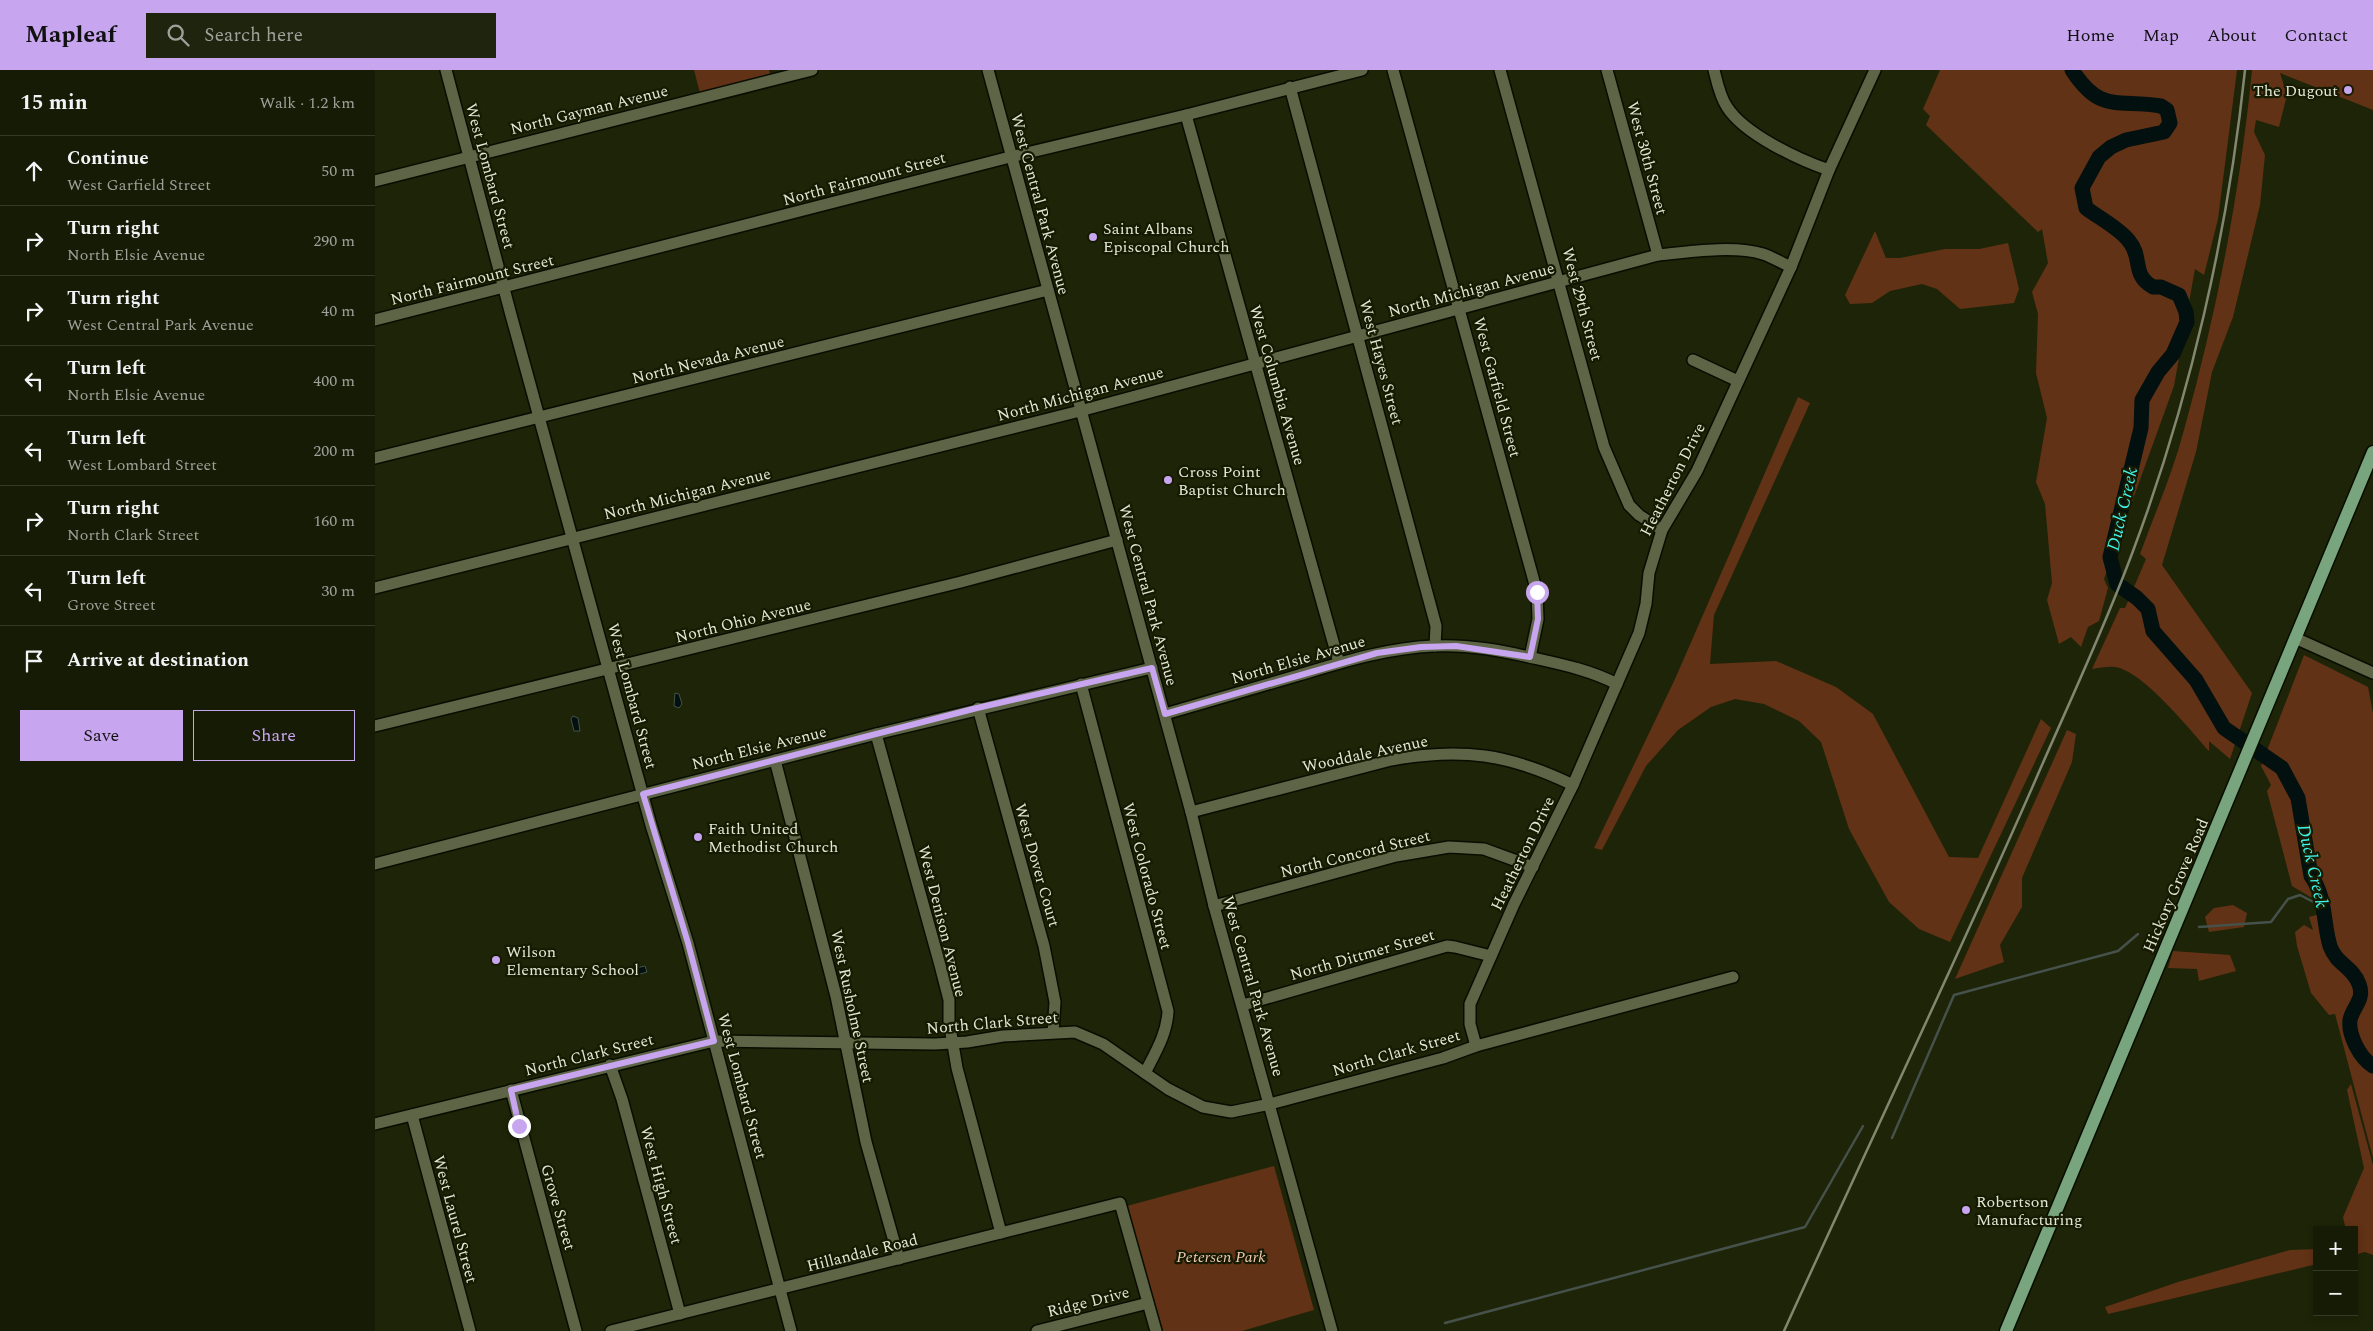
<!DOCTYPE html>
<meta charset="utf-8">
<style>
body{margin:0;font-family:Spectral,serif;background:#1f240f;color:#f1f3f6}
.controls{position:absolute;right:15px;bottom:15px;display:grid;overflow:hidden;border-radius:0px;box-shadow:0 2px 8px #0003}
.controls button{width:45px;height:45px;display:grid;place-items:center;padding:0;border:0;border-bottom:1px solid #353927;background:#161b05;color:#f1f3f6;font:25px sans-serif}
.stop{position:absolute;width:15px;height:15px;margin:-11px;border:4px solid #c8a5ef;border-radius:50%;background:#fff}
.stop.end{background:#c8a5ef;border-color:#fff;box-shadow:0 1px 5px #0008}
.list{margin:0;padding:0;list-style:none}
h2{display:flex;justify-content:space-between;align-items:center;height:65px;margin:0;padding:0 20px;font-size:21px}
h2 small{font-size:16px;font-weight:400;color:#9ea19a}
.list li{display:grid;grid-template-columns:32px 1fr auto;gap:15px;align-items:center;box-sizing:border-box;height:70px;padding:0 20px;border-top:1px solid #353927}
.list b{display:block;font-size:19px;white-space:nowrap}
.list p{margin:0;font-size:16px;white-space:nowrap;color:#9ea19a}
.list em{font-size:16px;font-style:normal;color:#9ea19a}
.actions{display:flex;gap:10px;padding:15px 20px}
.actions a{flex:1;padding:11px 0;border:1px solid #c8a5ef;border-radius:0px;text-align:center;font-size:18px;color:#c8a5ef}
.actions .main{background:#c8a5ef;color:#111}
.icon{flex:none;width:28px;height:28px;fill:none;stroke:currentColor;stroke-width:2;stroke-linecap:round;stroke-linejoin:round}
.map{position:relative;flex:none;width:1998px;height:1261px;overflow:hidden}
header{display:flex;align-items:center;gap:30px;box-sizing:border-box;height:70px;padding:0 25px;background:#c8a5ef;color:#111}
header strong{font-size:24px}
nav{display:flex;gap:28px;margin-inline-start:auto;font-size:18px}
.search{width:350px;height:45px;background:#1f240f;display:flex;align-items:center;gap:12px;box-sizing:border-box;padding:0 18px;border-radius:0px;color:#9ea19a;font-size:19px}
main{display:flex}
aside{flex:1;background:#161b05}
.map>svg:first-child{display:block}
.green{fill:#613215}
.water{fill:#02100f;stroke:#46514b}
.lines{fill:none;stroke-linecap:round;stroke-linejoin:round}
.stream{stroke:#46514b;stroke-width:2.5}
.river{stroke:#02100f;stroke-width:15}
.minor-casing{stroke:#080d00;stroke-width:14}
.major-casing{stroke:#080d00;stroke-width:15}
.minor{stroke:#5d6546;stroke-width:11}
.major{stroke:#78a57d;stroke-width:12}
.rail{stroke:#828770;stroke-width:2.5}
.route{stroke:#c8a5ef;stroke-width:6}
.poi-dot{fill:#c8a5ef;stroke:#151a01;stroke-width:2}
.labels{text-anchor:middle;stroke-width:4.5;stroke-linejoin:round;paint-order:stroke}
.poi-label{font-size:16px;fill:#e3e8d6;stroke:#151a01;text-anchor:start}
.street-label{font-size:16px;fill:#e3e8d6;stroke:#151a01}
.park-label{font-size:16px;font-style:italic;fill:#f3c9b3;stroke:#151a01}
.water-label{font-size:18px;font-style:italic;fill:#3ef5eb;stroke:#151a01}
</style>
<header>
<strong>Mapleaf</strong>
<div class="search"><svg class="icon" aria-label="search" viewBox="0 0 24 24"><circle cx="10" cy="10" r="6"/><path d="M15 15l6 6"/></svg>Search here</div>
<nav><a>Home</a><a>Map</a><a>About</a><a>Contact</a></nav>
</header>
<main>
<aside>
<h2>15 min<small>Walk · 1.2 km</small></h2>
<ul class="list">
<li><svg class="icon" aria-label="ahead" viewBox="0 0 24 24"><path d="M12 20V5M6 11l6-6 6 6"/></svg><div><b>Continue</b><p>West Garfield Street</p></div><em>50 m</em></li>
<li><svg class="icon" aria-label="right" viewBox="0 0 24 24"><path d="M7 20v-9h11M14 6l5 5-5 5"/></svg><div><b>Turn right</b><p>North Elsie Avenue</p></div><em>290 m</em></li>
<li><svg class="icon" aria-label="right" viewBox="0 0 24 24"><path d="M7 20v-9h11M14 6l5 5-5 5"/></svg><div><b>Turn right</b><p>West Central Park Avenue</p></div><em>40 m</em></li>
<li><svg class="icon" aria-label="left" viewBox="0 0 24 24"><path d="M17 20v-9H6M10 6l-5 5 5 5"/></svg><div><b>Turn left</b><p>North Elsie Avenue</p></div><em>400 m</em></li>
<li><svg class="icon" aria-label="left" viewBox="0 0 24 24"><path d="M17 20v-9H6M10 6l-5 5 5 5"/></svg><div><b>Turn left</b><p>West Lombard Street</p></div><em>200 m</em></li>
<li><svg class="icon" aria-label="right" viewBox="0 0 24 24"><path d="M7 20v-9h11M14 6l5 5-5 5"/></svg><div><b>Turn right</b><p>North Clark Street</p></div><em>160 m</em></li>
<li><svg class="icon" aria-label="left" viewBox="0 0 24 24"><path d="M17 20v-9H6M10 6l-5 5 5 5"/></svg><div><b>Turn left</b><p>Grove Street</p></div><em>30 m</em></li>
<li><svg class="icon" aria-label="arrive" viewBox="0 0 24 24"><path d="M6 21V4h12l-3 4 3 4H6"/></svg><div><b>Arrive at destination</b></div></li>
</ul>
<div class="actions"><a class="main">Save</a><a>Share</a></div>
</aside>
<div class="map">
<svg width="1998" height="1261" viewBox="0 0 1998 1261">
<rect width="100%" height="100%" fill="#1e2407"/>
<!-- green -->
<g class="green">
<polygon points="319,0 394,0 396,7 325,23"/>
<polygon points="1565,0 1862,0 1843,149 1829,205 1820,199 1799,316 1729,509 1733,518 1724,551 1713,557 1706,577 1696,567 1684,574 1672,530 1677,513 1670,434 1661,412 1672,348 1661,303 1663,244 1657,222 1673,193 1667,159 1663,162 1551,55 1555,46 1548,39"/>
<path d="M1877 0H1998V40L1905 3 1912 25 1904 57 1881 50 1879 62 1890 85 1885 135 1858 247 1837 302 1821 382 1787 495 1877 623 1855 689 1834 671V681C1815 660 1768 601 1740 597 1733 596 1724 598 1717 599L1745 538H1750L1771 489 1765 484C1780 443 1798 402 1809 360 1842 242 1865 122 1877 0Z"/>
<polygon points="1500,161 1511,188 1525,188 1570,179 1604,179 1633,173 1644,219 1639,233 1585,239 1562,219 1547,214 1515,221 1497,233 1475,234 1470,225"/>
<polygon points="1423,327 1435,333 1339,545 1335,594 1401,591 1461,617 1498,644 1574,787 1603,788 1666,649 1676,658 1575,872 1544,859 1514,832 1474,759 1446,672 1424,651 1389,634 1360,629 1336,637 1303,660 1271,696 1227,780 1219,778 1300,609"/>
<polygon points="1929,585 1993,617 1998,643 1998,1088 1960,944 1954,945 1936,923 1922,876 1920,862 1929,855 1938,860 1934,847 1956,841 1951,821 1928,777 1932,804 1949,828 1942,831 1917,816 1892,721 1896,715 1886,696"/>
<polygon points="1692,660 1701,664 1697,692 1647,808 1647,837 1625,875 1629,892 1580,909"/>
<polygon points="1858,835 1872,843 1869,857 1834,862 1830,847 1839,838"/>
<polygon points="1798,881 1855,885 1861,901 1824,911 1822,899 1793,898"/>
<polygon points="1976,1014 1998,1095 1998,1185 1990,1182 1979,1185 1979,1160 1971,1160 1968,1147 1989,1098 1972,1020"/>
<polygon points="899,1096 939,1240 867,1261 788,1261 752,1136"/>
<polygon points="1942,1179 1942,1194 1733,1244 1730,1237 1803,1212 1915,1180"/>
</g>
<!-- water -->
<g class="water">
<polygon points="300,623 304,624 307,634 304,638 299,636"/>
<polygon points="198,646 203,648 205,661 199,661 196,649"/>
<polygon points="270,896 272,902 258,906 257,899"/>
</g>
<g class="lines">
<!-- stream -->
<g class="stream">
<polyline points="1824,857 1896,852 1913,829 1925,825 1948,837"/>
<polyline points="1517,1068 1579,925 1743,881 1763,864"/>
<polyline points="1070,1253 1430,1157 1488,1056"/>
</g>
<!-- river -->
<path class="river" d="M1697 0C1726 44 1742 29 1786 36L1792 40 1795 53 1789 62 1751 70 1736 77 1724 87 1707 118 1711 138C1724 148 1744 158 1754 171 1768 187 1756 205 1778 217H1786L1804 225 1811 242 1812 252 1798 284 1783 302 1767 330 1766 358 1735 487 1742 514 1762 528 1773 539 1778 561 1821 610 1849 658 1907 698 1923 728 1936 806C1951 826 1948 853 1955 876 1961 894 1978 897 1984 914 1990 930 1978 936 1975 950 1973 965 1985 988 1998 996"/>
<defs>
<g id="minor">
<polyline points="71,0 136,245 276,755 313,873 416,1261"/>
<polyline points="613,0 816,742 839,836 957,1261"/>
<polyline points="1018,0 1162,522 1163,549 1155,587"/>
<polyline points="1125,0 1229,377 1254,435 1264,445 1287,460"/>
<polyline points="1232,0 1283,185"/>
<path d="M1339 0C1342 12 1345 27 1352 37 1369 64 1424 90 1454 100"/>
<polyline points="915,17 1061,556 1060,576"/>
<polyline points="811,45 964,593"/>
<polyline points="0,111 437,0"/>
<polyline points="0,250 635,87 811,45 987,0"/>
<polyline points="1318,290 1363,311"/>
<polyline points="0,388 673,220"/>
<path d="M0 518 705 341 1283 185C1312 182 1359 175 1388 184 1397 187 1407 193 1416 197"/>
<polyline points="1920,568 1998,603"/>
<path d="M706 614 793 941C792 964 780 983 770 1003"/>
<polyline points="603,638 669,876 680,932 678,962"/>
<path d="M790 644C835 631 880 618 924 605 968 592 1012 578 1058 576 1093 574 1129 581 1163 589 1190 595 1217 601 1242 614"/>
<polyline points="0,656 586,512 742,470"/>
<polyline points="501,664 565,895 574,930 574,951 582,998 626,1163"/>
<polyline points="400,690 461,926 491,1072 524,1189"/>
<path d="M816 742 1016 690C1087 677 1134 684 1198 715"/>
<polyline points="0,794 501,664 777,598"/>
<polyline points="839,836 1021,786 1074,777 1109,779 1158,797"/>
<polyline points="868,935 1072,876 1080,877 1116,886"/>
<polyline points="1101,976 1095,954 1095,934 1139,834 1198,715 1264,563 1271,534 1274,503 1287,460 1322,401 1416,197 1454,100 1500,0"/>
<polyline points="235,995 247,1029 305,1244"/>
<polyline points="136,1020 201,1261"/>
<polyline points="37,1045 95,1261"/>
<polyline points="0,1054 339,971 560,974 592,972 628,966 700,962 728,974 793,1019 828,1037 856,1042 895,1034 1068,988 1101,976 1358,907"/>
<polyline points="236,1261 745,1133 781,1261"/>
<polyline points="662,1261 773,1233"/>
</g>
<polyline id="major" points="1631,1261 1998,382"/>
</defs>
<!-- minor casing -->
<use href="#minor" class="minor-casing"/>
<!-- major casing -->
<use href="#major" class="major-casing"/>
<!-- minor -->
<use href="#minor" class="minor"/>
<!-- major -->
<use href="#major" class="major"/>
<!-- rail -->
<path class="rail" d="M1409 1261C1491 1080 1577 900 1657 718 1691 639 1728 562 1758 481 1815 329 1853 162 1870 0"/>
</g>
<g class="lines">
<!-- route -->
<polyline class="route" points="144,1056 136,1020 339,971 313,873 268,724 602,638 777,598 790,644 1002,583 1046,577 1081,576 1155,587 1163,549 1162,522"/>
</g>
<!-- markers -->
<g class="poi-dot">
<circle cx="1973" cy="20" r="5"/>
<circle cx="718" cy="167" r="5"/>
<circle cx="793" cy="410" r="5"/>
<circle cx="323" cy="767" r="5"/>
<circle cx="121" cy="890" r="5"/>
<circle cx="1591" cy="1140" r="5"/>
</g>
<g class="labels">
<!-- poi labels -->
<g class="poi-label">
<text x="1963" y="26" text-anchor="end">The Dugout</text>
<text x="728" y="164">Saint Albans<tspan x="728" dy="18">Episcopal Church</tspan></text>
<text x="803" y="407">Cross Point<tspan x="803" dy="18">Baptist Church</tspan></text>
<text x="333" y="764">Faith United<tspan x="333" dy="18">Methodist Church</tspan></text>
<text x="131" y="887">Wilson<tspan x="131" dy="18">Elementary School</tspan></text>
<text x="1601" y="1137">Robertson<tspan x="1601" dy="18">Manufacturing</tspan></text>
</g>
<!-- street labels -->
<g class="street-label">
<text transform="translate(214 39) rotate(-14)" y="6">North Gayman Avenue</text>
<text transform="translate(1273 88) rotate(75)" y="6">West 30th Street</text>
<text transform="translate(116 106) rotate(75)" y="6">West Lombard Street</text>
<text transform="translate(489 108) rotate(-15)" y="6">North Fairmount Street</text>
<text transform="translate(666 134) rotate(75)" y="6">West Central Park Avenue</text>
<text transform="translate(97 209) rotate(-14)" y="6">North Fairmount Street</text>
<text transform="translate(1096 219) rotate(-15)" y="6">North Michigan Avenue</text>
<text transform="translate(1208 234) rotate(75)" y="6">West 29th Street</text>
<text transform="translate(333 289) rotate(-14)" y="6">North Nevada Avenue</text>
<text transform="translate(1007 292) rotate(75)" y="6">West Hayes Street</text>
<text transform="translate(903 315) rotate(74)" y="6">West Columbia Avenue</text>
<text transform="translate(1123 317) rotate(75)" y="6">West Garfield Street</text>
<text transform="translate(705 323) rotate(-15)" y="6">North Michigan Avenue</text>
<text transform="translate(1297 409) rotate(-63)" y="6">Heatherton Drive</text>
<text transform="translate(312 423) rotate(-14)" y="6">North Michigan Avenue</text>
<text transform="translate(774 525) rotate(75)" y="6">West Central Park Avenue</text>
<text transform="translate(368 550) rotate(-14)" y="6">North Ohio Avenue</text>
<text transform="translate(923 589) rotate(-16)" y="6">North Elsie Avenue</text>
<text transform="translate(258 626) rotate(75)" y="6">West Lombard Street</text>
<text transform="translate(384 677) rotate(-14)" y="6">North Elsie Avenue</text>
<text transform="translate(990 683) rotate(-12)" y="6">Wooddale Avenue</text>
<text transform="translate(980 783) rotate(-14)" y="6">North Concord Street</text>
<text transform="translate(1147 783) rotate(-64)" y="6">Heatherton Drive</text>
<text transform="translate(663 795) rotate(74)" y="6">West Dover Court</text>
<text transform="translate(773 806) rotate(75)" y="6">West Colorado Street</text>
<text transform="translate(1800 815) rotate(-67)" y="6">Hickory Grove Road</text>
<text transform="translate(568 851) rotate(76)" y="6">West Denison Avenue</text>
<text transform="translate(987 884) rotate(-16)" y="6">North Dittmer Street</text>
<text transform="translate(879 916) rotate(74)" y="6">West Central Park Avenue</text>
<text transform="translate(478 936) rotate(78)" y="6">West Rusholme Street</text>
<text transform="translate(617 952) rotate(-5)" y="6">North Clark Street</text>
<text transform="translate(1021 982) rotate(-16)" y="6">North Clark Street</text>
<text transform="translate(214 984) rotate(-14)" y="6">North Clark Street</text>
<text transform="translate(368 1016) rotate(75)" y="6">West Lombard Street</text>
<text transform="translate(287 1115) rotate(75)" y="6">West High Street</text>
<text transform="translate(184 1137) rotate(74)" y="6">Grove Street</text>
<text transform="translate(81 1149) rotate(75)" y="6">West Laurel Street</text>
<text transform="translate(487 1182) rotate(-14)" y="6">Hillandale Road</text>
<text transform="translate(713 1231) rotate(-14)" y="6">Ridge Drive</text>
</g>
<!-- park labels -->
<g class="park-label">
<text x="846" y="1192">Petersen Park</text>
</g>
<!-- water labels -->
<g class="water-label">
<text transform="translate(1747 439) rotate(-77)" y="6">Duck Creek</text>
<text transform="translate(1938 796) rotate(77)" y="6">Duck Creek</text>
</g>
</g>
</svg>
<div class="controls">
<button>+</button>
<button>−</button>
</div>
<div class="stop" style="left:1162px;top:522px"></div>
<div class="stop end" style="left:144px;top:1056px"></div>
</div>
</main>
